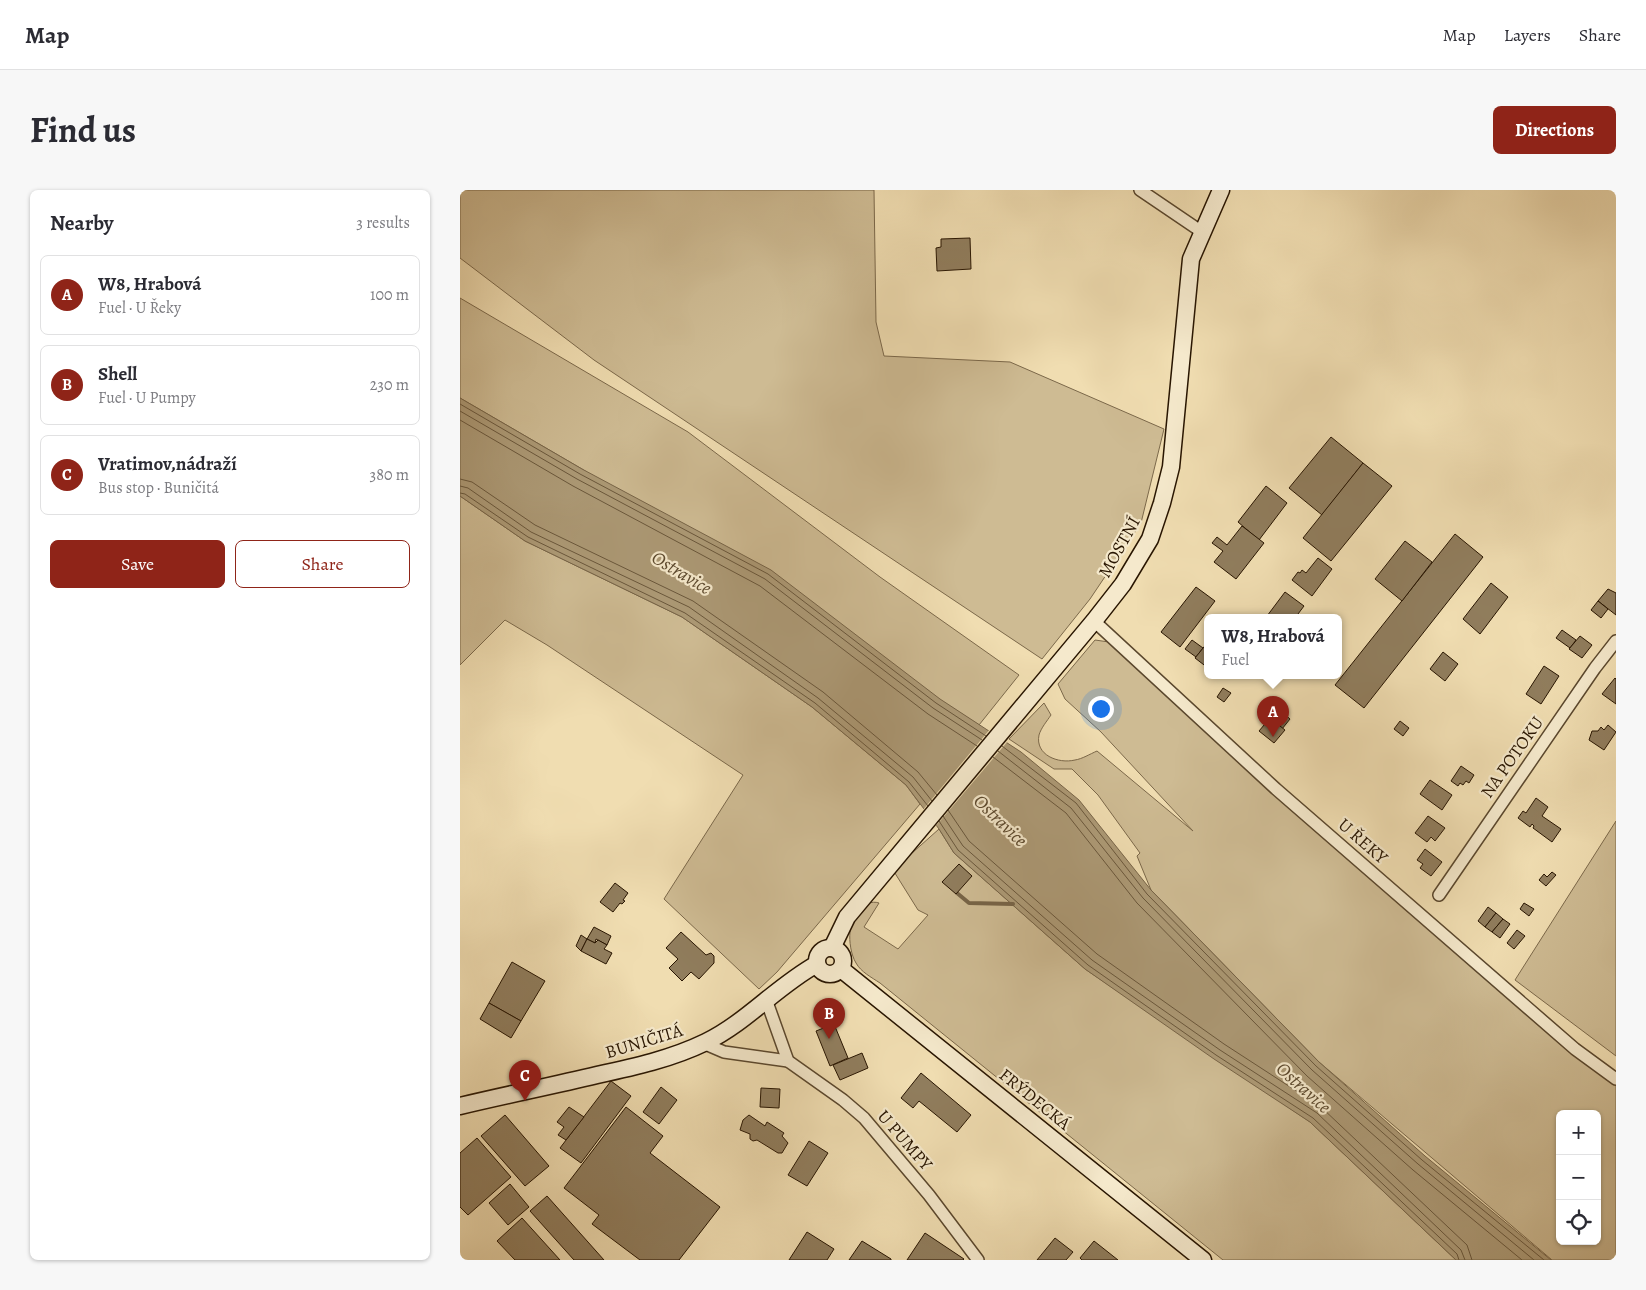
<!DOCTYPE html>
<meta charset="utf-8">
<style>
body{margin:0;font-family:Alegreya,serif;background:#f7f7f7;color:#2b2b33}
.controls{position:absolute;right:15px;bottom:15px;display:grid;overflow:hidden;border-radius:8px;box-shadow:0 1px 4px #0004}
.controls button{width:45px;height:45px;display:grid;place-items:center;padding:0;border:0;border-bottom:1px solid #e1e1e2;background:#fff;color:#2b2b33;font:25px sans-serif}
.you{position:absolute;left:640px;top:518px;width:18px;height:18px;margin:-12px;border:4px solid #fff;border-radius:50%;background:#1a73e8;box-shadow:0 0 0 8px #1a73e833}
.badge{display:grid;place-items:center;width:32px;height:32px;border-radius:50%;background:#8f2418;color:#fff;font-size:16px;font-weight:700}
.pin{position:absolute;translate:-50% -41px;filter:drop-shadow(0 1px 2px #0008)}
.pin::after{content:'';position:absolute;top:26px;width:18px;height:15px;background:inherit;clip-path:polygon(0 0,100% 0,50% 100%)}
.popup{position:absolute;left:744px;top:424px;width:138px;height:65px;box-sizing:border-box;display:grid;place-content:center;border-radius:8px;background:#fff;filter:drop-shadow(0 1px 4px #0005);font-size:16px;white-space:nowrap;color:#7c7c81}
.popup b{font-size:19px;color:#2b2b33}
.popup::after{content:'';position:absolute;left:50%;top:100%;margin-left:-10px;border:10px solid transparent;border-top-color:#fff}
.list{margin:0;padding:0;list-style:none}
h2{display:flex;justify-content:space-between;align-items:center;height:65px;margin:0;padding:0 20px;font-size:21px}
h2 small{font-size:16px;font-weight:400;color:#7c7c81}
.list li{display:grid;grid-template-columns:32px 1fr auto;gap:15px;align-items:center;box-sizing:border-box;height:80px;margin:0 10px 10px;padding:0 10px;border:1px solid #e1e1e2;border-radius:8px}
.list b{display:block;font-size:19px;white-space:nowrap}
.list p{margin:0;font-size:16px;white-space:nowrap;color:#7c7c81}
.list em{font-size:16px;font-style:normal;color:#7c7c81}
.actions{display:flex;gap:10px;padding:15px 20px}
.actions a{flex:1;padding:11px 0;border:1px solid #8f2418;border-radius:8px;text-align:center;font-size:18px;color:#8f2418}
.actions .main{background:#8f2418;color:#fff}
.icon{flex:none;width:28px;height:28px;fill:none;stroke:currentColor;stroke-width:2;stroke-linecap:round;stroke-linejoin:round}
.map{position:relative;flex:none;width:1156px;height:1070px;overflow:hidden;border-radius:8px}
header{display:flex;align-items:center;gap:30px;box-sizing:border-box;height:70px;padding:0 25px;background:#fff;border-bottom:1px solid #e1e1e2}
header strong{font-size:24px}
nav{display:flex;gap:28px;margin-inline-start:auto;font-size:18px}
.intro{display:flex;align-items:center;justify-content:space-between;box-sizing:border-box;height:120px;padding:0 30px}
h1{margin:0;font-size:35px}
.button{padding:12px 22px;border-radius:8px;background:#8f2418;color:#fff;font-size:18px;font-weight:700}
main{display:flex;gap:30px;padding:0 30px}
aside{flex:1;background:#fff;border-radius:8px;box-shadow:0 1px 4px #0004}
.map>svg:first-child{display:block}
.green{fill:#cebb93;stroke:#7b684a;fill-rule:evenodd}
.water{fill:#ac9975;stroke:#776447}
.pier{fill:#f0ddb1}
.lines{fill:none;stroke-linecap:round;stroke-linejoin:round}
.shore{stroke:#6a573b;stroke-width:1}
.stream{stroke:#776447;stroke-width:4}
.building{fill:#907d5d;stroke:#281501}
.minor-casing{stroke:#5a472d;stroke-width:14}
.secondary-casing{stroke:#281501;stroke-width:19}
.minor{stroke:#f5e9cc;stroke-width:11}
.secondary{stroke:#f5e9cc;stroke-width:16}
.labels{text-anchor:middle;stroke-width:4.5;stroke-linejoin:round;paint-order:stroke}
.street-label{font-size:18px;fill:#281501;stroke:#f5e9cc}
.water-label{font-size:19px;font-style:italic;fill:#5d4a2f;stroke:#f5e9cc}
</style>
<header>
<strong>Map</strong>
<nav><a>Map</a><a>Layers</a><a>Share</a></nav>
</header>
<div class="intro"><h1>Find us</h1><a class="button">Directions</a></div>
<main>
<aside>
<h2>Nearby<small>3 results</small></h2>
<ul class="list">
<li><span class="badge">A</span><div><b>W8, Hrabová</b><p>Fuel · U Řeky</p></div><em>100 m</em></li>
<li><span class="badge">B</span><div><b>Shell</b><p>Fuel · U Pumpy</p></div><em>230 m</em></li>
<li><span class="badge">C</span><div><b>Vratimov,nádraží</b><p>Bus stop · Buničitá</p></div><em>380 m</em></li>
</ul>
<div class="actions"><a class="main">Save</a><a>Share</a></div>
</aside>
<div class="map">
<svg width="1156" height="1070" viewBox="0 0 1156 1070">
<rect width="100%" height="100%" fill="#f0ddb1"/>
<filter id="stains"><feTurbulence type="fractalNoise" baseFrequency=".004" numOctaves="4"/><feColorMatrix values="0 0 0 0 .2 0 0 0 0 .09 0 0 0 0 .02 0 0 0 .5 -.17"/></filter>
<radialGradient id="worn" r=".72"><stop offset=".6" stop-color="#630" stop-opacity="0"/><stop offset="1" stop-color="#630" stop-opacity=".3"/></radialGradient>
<!-- green -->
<g class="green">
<polygon points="0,0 414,0 416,132 424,166 550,172 704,239 681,333 630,409 582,469 134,170 0,68"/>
<polygon points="0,108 228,242 420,387 559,485 519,535 122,279 0,208"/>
<polygon points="0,306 65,351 222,427 352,517 446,595 460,614 317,782 299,799 204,709 283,585 87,455 45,430 0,475"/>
<path d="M635 450 649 452 1156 889V1070H1092L859 872 691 700 677 666 680 663 638 605 612 579H594L549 549 584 513 591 525C587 531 581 538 579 545 575 565 598 574 615 570 622 569 630 564 637 561L733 641 641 542 605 509 598 494ZM1100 924H1137V1051H1100Z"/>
<polygon points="1156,631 1156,866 1055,790"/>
<path d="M479 639 494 663 625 779 850 932 996 1070H763L420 793C411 787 401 782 396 773 391 765 389 751 390 742 391 728 404 708 419 713L404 737 438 759 468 725 458 720 433 680Z"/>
</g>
<!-- water -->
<polygon class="water" points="0,208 122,279 311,380 480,509 561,562 619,610 691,700 859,872 965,966 1091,1070 996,1070 850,932 754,869 625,779 494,663 479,639 446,595 352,517 222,427 65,351 0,306"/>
<!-- pier -->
<polygon class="pier" points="530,539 548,551 475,637 462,621"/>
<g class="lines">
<!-- shore -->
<g class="shore">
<polyline points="0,214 120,284 308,384 476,513 526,546"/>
<polyline points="0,221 117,289 305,389 473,518 522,550"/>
<polyline points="0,230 113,296 300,396 468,524 517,556"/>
<polyline points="0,289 12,292 75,335 233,411 363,502 458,582 477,605"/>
<polyline points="0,296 8,298 71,342 229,417 358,508 453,587 472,611"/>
<polyline points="0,303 5,304 68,347 225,423 355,513 449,592 468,616"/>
<polyline points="542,556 616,613 687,704 856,876 962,970 1084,1070"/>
<polyline points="538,561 611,618 683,708 852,880 958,974 1074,1070"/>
<polyline points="533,567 606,623 677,713 847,886 953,980 1062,1070"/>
<polyline points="488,620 509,651 637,764 764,854 861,917 1007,1055 1012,1070"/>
<polyline points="483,626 503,656 632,770 760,860 857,923 1001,1060 1005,1070"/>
<polyline points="479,631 498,660 628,775 756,865 853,928 997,1064 999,1070"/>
</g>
<!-- stream -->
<polyline class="stream" points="497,703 509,713 553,714"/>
</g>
<!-- building -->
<g class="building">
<polygon points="510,48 511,79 477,81 476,58 481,57 481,49"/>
<polygon points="871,247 903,273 862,325 829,298"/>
<polygon points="903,273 932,296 871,371 843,348"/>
<polygon points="806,296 827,313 799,350 778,332"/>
<polygon points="782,336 804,353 776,389 754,372 763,361 752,353 757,347 767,355"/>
<polygon points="995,344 1023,367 904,518 875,495"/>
<polygon points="945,351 972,372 942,411 915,389"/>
<polygon points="858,368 872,379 852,406 832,390 838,382 840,383 842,380 846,383"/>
<polygon points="1031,393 1048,407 1020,444 1003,429"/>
<polygon points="736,397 755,411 720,457 701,442"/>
<polygon points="1148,399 1156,403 1156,425 1138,411"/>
<polygon points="825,402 844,416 835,428 810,428 807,426"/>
<polygon points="1138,411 1148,419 1141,428 1131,420"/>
<polygon points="1102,440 1116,450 1110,458 1096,448"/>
<polygon points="1120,446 1132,455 1122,468 1109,459"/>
<polygon points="732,450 743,458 736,467 725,459"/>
<polygon points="748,452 748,478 735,468"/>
<polygon points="983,462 998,474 985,491 970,479"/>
<polygon points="1084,476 1099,486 1081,514 1066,504"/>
<polygon points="1155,488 1156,489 1156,514 1142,504"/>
<polygon points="763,498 771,503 764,512 757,507"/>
<polygon points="821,521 830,529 822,539 813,531"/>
<polygon points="810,528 825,540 814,553 799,541"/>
<polygon points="940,531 949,538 943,546 934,539"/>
<polygon points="1148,535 1156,542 1144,560 1129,550 1132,541 1138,541 1141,537 1144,540"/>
<polygon points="1001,576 1014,585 1009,593 1006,591 1003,595 1000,593 998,596 991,591"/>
<polygon points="970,590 992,605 982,620 960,604"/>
<polygon points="1076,608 1088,617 1082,626 1101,639 1092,652 1073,638 1074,636 1072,634 1070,637 1058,628 1063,621 1066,623"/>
<polygon points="968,626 985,638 975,651 971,647 967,652 955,643"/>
<polygon points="965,659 982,672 971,686 960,678 963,674 957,670"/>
<polygon points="499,674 512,686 496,704 482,692"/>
<polygon points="1092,682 1096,685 1086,696 1079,690 1084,684 1087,687"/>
<polygon points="155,693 168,703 163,710 165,711 162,714 160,713 153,722 140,712"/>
<polygon points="1064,713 1074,719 1069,726 1060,719"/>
<polygon points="1028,717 1036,723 1025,737 1018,731"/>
<polygon points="1036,723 1043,729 1032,742 1025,737"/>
<polygon points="1043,729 1050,734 1040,748 1032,742"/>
<polygon points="134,737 151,746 147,755 136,749 135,753 127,749"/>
<polygon points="1057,740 1065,746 1054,759 1047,753"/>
<polygon points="221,742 246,765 251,763 254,766 254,773 239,789 231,782 222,791 209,778 218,769 206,758"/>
<polygon points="121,745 127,749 121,761 116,756"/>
<polygon points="127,749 135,753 138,750 147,755 144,759 152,763 146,774 121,761"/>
<polygon points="52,772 85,791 61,831 29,813"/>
<polygon points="29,813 61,831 51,848 20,829"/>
<polygon points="374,834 388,868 370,876 356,841"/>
<polygon points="402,863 408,878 380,890 373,875"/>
<polygon points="461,883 511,925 497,942 459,911 453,918 441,908"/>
<polygon points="151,891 171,906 121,973 100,958"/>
<polygon points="201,897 217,910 199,934 183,922"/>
<polygon points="301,898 320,899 319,918 300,917"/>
<polygon points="109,917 124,927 106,950 98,945 104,937 97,932"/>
<polygon points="166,917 203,946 190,963 260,1017 219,1070 180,1070 132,1034 139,1025 104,998"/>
<polygon points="45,925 89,976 65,996 21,946"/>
<polygon points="289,925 305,936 307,932 324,943 322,946 328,953 322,963 318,963 297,950 293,951 290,949 290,944 280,940 283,930"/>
<polygon points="17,948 51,987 8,1025 0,1017 0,963"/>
<polygon points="349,951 368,963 347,996 328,985"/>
<polygon points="50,994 69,1017 48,1035 29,1013"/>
<polygon points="87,1006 144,1070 114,1070 70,1021"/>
<polygon points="62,1028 100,1070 55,1070 37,1051"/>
<polygon points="347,1042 374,1059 367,1070 329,1070"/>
<polygon points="465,1043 504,1069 503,1070 447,1070"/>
<polygon points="595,1048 613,1062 606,1070 577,1070"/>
<polygon points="402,1051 431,1069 431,1070 389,1070"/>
<polygon points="634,1051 658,1070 622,1070 620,1068"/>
</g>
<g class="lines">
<defs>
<g id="minor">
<polyline points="680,0 742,42"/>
<polyline points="634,431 816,599 1115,859 1156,889"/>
<polyline points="979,705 1135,478 1156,451"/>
<polyline points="307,812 328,871 383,910 404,928 469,1005 518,1070"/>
<polyline points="243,853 264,862 328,871"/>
</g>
<g id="secondary">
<circle cx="370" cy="771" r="13"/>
<polyline points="372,758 387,727 634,431 663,394 690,349 702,313 711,277 731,69 761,0"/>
<polyline points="381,779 743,1070"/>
<path d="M0 916C46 905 91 896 137 885 174 877 211 869 246 852 287 832 317 796 357 774"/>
</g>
</defs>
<!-- minor casing -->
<use href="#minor" class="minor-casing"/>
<!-- secondary casing -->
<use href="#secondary" class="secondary-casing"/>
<!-- minor -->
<use href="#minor" class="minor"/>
<!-- secondary -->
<use href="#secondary" class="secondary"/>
</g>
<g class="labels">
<!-- street labels -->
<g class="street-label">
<text transform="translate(659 357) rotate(-61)" y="6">MOSTNÍ</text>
<text transform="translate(1052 567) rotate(-55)" y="6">NA POTOKU</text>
<text transform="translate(903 651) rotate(41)" y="6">U ŘEKY</text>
<text transform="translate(184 851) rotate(-17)" y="6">BUNIČITÁ</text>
<text transform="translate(575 909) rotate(39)" y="6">FRÝDECKÁ</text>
<text transform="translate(445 950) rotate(49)" y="6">U PUMPY</text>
</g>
<!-- water labels -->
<g class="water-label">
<text transform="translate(222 382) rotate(31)" y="7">Ostravice</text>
<text transform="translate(541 630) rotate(44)" y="7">Ostravice</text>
<text transform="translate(844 897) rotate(42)" y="7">Ostravice</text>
</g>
</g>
<rect width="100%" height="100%" filter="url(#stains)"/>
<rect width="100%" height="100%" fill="url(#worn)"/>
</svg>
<div class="controls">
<button>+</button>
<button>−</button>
<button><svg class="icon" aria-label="locate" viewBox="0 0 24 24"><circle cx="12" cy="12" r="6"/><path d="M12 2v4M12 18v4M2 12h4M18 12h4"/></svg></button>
</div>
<div class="you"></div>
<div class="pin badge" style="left:813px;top:547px">A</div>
<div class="popup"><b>W8, Hrabová</b>Fuel</div>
<div class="pin badge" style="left:369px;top:849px">B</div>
<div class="pin badge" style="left:65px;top:911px">C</div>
</div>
</main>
